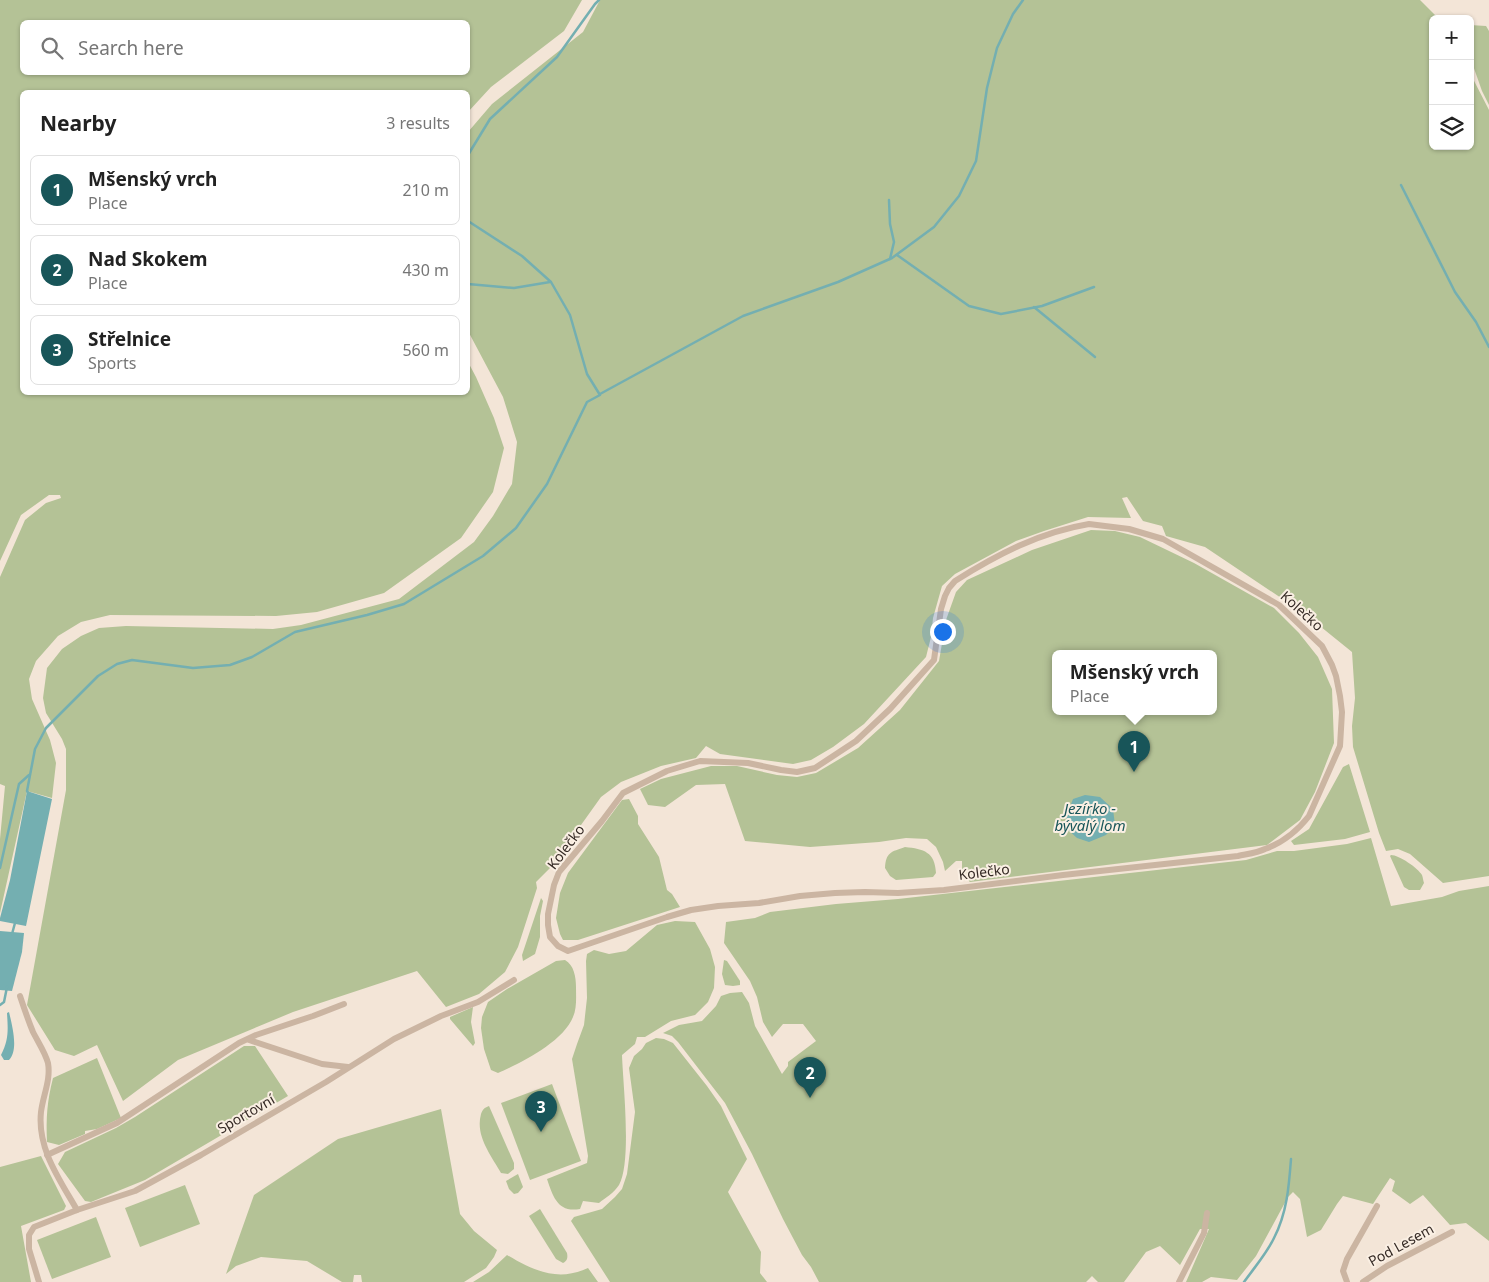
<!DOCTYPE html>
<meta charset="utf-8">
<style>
body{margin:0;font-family:"Noto Sans",sans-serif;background:#f2f2f2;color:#222}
.controls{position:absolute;right:15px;top:15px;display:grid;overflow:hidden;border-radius:8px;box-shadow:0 1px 4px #0004}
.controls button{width:45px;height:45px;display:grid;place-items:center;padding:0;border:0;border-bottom:1px solid #e0e0e0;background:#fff;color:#222;font:25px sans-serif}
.you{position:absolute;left:942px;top:631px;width:18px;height:18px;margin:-12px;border:4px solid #fff;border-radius:50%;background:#1a73e8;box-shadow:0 0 0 8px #1a73e833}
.badge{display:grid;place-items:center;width:32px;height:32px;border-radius:50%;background:#185559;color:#fff;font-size:16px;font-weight:700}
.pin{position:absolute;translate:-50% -41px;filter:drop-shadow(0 1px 2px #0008)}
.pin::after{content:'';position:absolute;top:26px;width:18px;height:15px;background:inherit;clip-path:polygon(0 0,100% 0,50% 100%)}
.popup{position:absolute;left:1052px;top:650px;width:165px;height:65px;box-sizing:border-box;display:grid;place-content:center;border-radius:8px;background:#fff;filter:drop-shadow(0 1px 4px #0005);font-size:16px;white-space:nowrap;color:#767676}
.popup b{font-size:19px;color:#222}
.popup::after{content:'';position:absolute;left:50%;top:100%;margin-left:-10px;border:10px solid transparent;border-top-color:#fff}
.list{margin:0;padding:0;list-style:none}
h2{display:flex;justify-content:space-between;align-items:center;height:65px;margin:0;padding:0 20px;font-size:21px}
h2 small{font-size:16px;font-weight:400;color:#767676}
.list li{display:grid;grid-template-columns:32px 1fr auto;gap:15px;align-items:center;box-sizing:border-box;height:70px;margin:0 10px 10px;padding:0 10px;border:1px solid #e0e0e0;border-radius:8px}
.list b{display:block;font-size:19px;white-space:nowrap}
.list p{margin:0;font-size:16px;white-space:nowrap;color:#767676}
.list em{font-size:16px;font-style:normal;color:#767676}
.icon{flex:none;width:28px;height:28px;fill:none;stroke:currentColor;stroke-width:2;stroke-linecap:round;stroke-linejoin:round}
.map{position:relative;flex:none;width:1489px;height:1282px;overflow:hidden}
.search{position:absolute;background:#fff;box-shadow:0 1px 4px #0004;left:20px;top:20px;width:450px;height:55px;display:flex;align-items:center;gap:12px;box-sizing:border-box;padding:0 18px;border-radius:8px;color:#767676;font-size:19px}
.panel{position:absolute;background:#fff;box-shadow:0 1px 4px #0004;left:20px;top:90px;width:450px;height:305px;border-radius:8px}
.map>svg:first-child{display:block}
.green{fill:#b4c296;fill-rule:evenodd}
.water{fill:#74afb1}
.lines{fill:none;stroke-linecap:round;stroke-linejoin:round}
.stream{stroke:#74afb1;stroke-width:2.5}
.minor{stroke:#cbb5a2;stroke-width:6}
.labels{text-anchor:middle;stroke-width:4;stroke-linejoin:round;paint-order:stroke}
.street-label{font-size:14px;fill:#352a25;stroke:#faefe3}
.water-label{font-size:15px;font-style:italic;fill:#185559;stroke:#faefe3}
</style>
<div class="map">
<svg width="1489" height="1282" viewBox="0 0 1489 1282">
<rect width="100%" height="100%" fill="#f3e5d7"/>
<!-- green -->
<g class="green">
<path d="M0 0H582L564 31 491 87 468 112V92H22V392H468V362L476 377 494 418 504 448 493 492 461 538 384 593 317 612 276 616 110 615 81 622 58 636 36 661 29 679 32 699 50 740 56 763 52 798 27 791 0 913V839L5 786 0 784V577L25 520 46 503 61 498 60 495H49L21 515 0 561ZM22 22H468V72H22Z"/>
<polygon points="600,0 1420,0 1439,19 1433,19 1433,146 1470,146 1470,73 1489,110 1489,876 1443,883 1410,854 1398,849 1386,851 1379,833 1353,747 1352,726 1355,698 1352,652 1305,614 1205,547 1166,536 1162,526 1143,521 1127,497 1122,498 1131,518 1088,517 1044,531 1016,541 955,574 942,586 933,618 931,637 926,657 864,724 833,747 811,760 793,764 720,754 706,746 696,758 661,766 621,782 601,797 551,867 536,882 537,888 518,947 505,972 479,994 446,1007 417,971 293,1012 178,1060 123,1101 97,1045 74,1056 55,1050 27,1005 66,790 66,749 62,739 46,713 43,698 47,668 62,649 81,636 99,628 126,626 273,629 301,625 399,599 474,542 493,516 512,484 517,442 503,397 468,331 468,132 492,104 583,32"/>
<polygon points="1470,25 1486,26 1489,31 1489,105 1482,91 1470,57"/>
<path d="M1091 530 1115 531 1140 537 1194 563 1274 608 1299 633 1318 657 1332 689 1334 743 1315 792 1300 820 1267 845 970 882 962 875V861H956L945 871 943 862 936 847 927 839 906 838 879 842 810 847 745 841 725 784 696 785 665 807 648 805 640 789 661 779 711 766H737L777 775 797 777 816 773 858 748 900 710 939 661 946 620 956 592 967 580 1032 550ZM1055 653H1213V711H1055Z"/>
<polygon points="1349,764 1370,832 1345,839 1294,845 1291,841 1309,829 1343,767"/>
<polygon points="629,799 638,816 638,824 659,857 667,890 672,894 680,907 578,940 563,940 560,934 556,918 560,893 568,873 622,800"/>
<polygon points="1371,838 1391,906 1442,897 1459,891 1489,886 1489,1241 1466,1223 1450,1225 1423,1195 1410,1204 1392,1191 1395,1181 1390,1178 1373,1204 1343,1196 1337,1204 1321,1230 1307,1237 1300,1199 1293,1192 1288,1197 1256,1256 1237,1280 1211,1277 1202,1282 1186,1282 1209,1229 1200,1229 1180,1265 1160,1246 1146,1252 1124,1282 1098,1282 1092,1276 1086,1282 819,1282 811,1267 802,1255 783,1219 752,1154 725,1103 678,1042 672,1036 663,1033 679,1025 702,1021 716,1006 721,996 730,993 742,992 749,1003 755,1026 782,1074 788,1066 788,1062 816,1041 803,1024 783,1024 772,1037 763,1022 757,997 750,981 724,943 726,922 755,918 770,912 836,904 898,899 1246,860 1277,851 1294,851 1347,844"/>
<path d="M905 847C924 849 935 852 936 873L933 877 896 880 890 876 885 868C886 852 891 852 905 847Z"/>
<path d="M1391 855C1399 855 1418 868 1422 875 1423 878 1423 880 1424 883L1420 890H1409L1404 887 1390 856Z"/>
<polygon points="541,898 543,901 540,916 540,937 535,954 523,961 522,955"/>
<path d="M675 921 695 922 710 949 715 967 714 988 708 1002 695 1015 671 1021 645 1037H637L635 1044 622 1055C623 1084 632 1162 619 1185 614 1193 605 1198 599 1203L583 1201 580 1209C558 1213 553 1197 547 1179L587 1163 588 1156 572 1059 577 1044 584 1025 587 998 586 961 587 954 594 950 609 954 626 951 657 925Z"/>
<path d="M565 960C574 965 576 977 576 987 576 997 577 1008 573 1017 563 1042 521 1063 498 1073L491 1070 484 1049 481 1028 482 1017 488 1002 507 989 556 961Z"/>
<polygon points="724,960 727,961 740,981 740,985 733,986 725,985 722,974"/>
<polygon points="473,1007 471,1022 475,1043 473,1046 450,1019 450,1017"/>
<polygon points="656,1038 664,1039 673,1043 707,1086 721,1106 747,1159 728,1192 761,1252 760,1273 767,1282 610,1282 571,1221 574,1217 602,1209 615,1197 622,1189 627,1174 635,1112 629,1068 634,1056 642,1049 646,1043"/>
<polygon points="244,1046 255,1046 288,1096 145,1180 91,1202 85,1201 58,1164 65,1152 116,1128 135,1117"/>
<path d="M97 1058 121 1118 97 1129 85 1131V1134L59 1145 47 1142C46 1117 47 1102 53 1078Z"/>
<polygon points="552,1084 581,1161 530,1180 501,1103"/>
<path d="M489 1106 514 1163V1169L508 1174 501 1173C491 1155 475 1136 481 1114 483 1109 484 1108 489 1106Z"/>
<polygon points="441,1109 460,1214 474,1231 497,1250 494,1257 486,1268 464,1282 362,1282 361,1275 354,1275 353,1282 342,1282 307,1261 261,1257 236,1266 226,1274 254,1195 338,1139"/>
<polygon points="41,1156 66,1206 64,1210 21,1226 31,1282 0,1282 0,1167"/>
<polygon points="518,1174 523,1187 518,1193 514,1194 509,1189 506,1181"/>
<polygon points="185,1185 200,1224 140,1247 125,1208"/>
<path d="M540 1209 567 1253C568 1258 567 1261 563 1263L556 1259 529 1216Z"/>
<polygon points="96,1217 111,1257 52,1279 37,1240"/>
<path d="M507 1255C534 1271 558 1282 588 1268L598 1282H473L489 1272Z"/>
</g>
<!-- water -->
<g class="water">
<polygon points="27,791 52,799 26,926 0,921 0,918 10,880"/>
<polygon points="1085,795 1100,797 1113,809 1115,825 1106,835 1089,842 1077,838 1067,829 1066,817 1073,799"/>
<polygon points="0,931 24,933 22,952 12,991 0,990"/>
<path d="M9 1012C12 1025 19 1050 9 1060H4L1 1055C9 1039 8 1030 7 1013Z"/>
</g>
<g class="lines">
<!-- stream -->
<g class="stream">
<polyline points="468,155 490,119 557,57 595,4 599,0"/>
<polyline points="1401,185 1455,292 1476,322 1489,347"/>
<polyline points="889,200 890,224 894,242 890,259"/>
<polyline points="897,255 969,306 1001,314 1042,306 1094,287"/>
<polyline points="468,284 514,288 550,282"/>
<polyline points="1034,307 1095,357"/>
<polyline points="600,394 743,316 838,282 892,258 934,227 959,196 976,161 987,88 997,48 1013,14 1023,0"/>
<polyline points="29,794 27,791 35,749 46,728 98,676 117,664 132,660 193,668 230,665 252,657 295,632 367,615 404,604 483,556 516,528 547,484 587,402 600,395 587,374 570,315 551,282 522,256 468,221"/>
<polyline points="0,868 19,784 29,775"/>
<polyline points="12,934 15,923"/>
<polyline points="0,1005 4,1002 7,987"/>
<path d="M1244 1282C1254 1268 1267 1253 1274 1238 1287 1213 1289 1186 1291 1159"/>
</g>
<!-- minor -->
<g class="minor">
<path d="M1089 524 1129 529 1163 539 1279 605 1322 646 1332 665 1336 676 1340 696 1342 712 1340 746 1309 816C1298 830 1282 843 1265 849 1257 853 1247 854 1238 856L1063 875 944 890 898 893 865 892 835 893 800 896 759 903 718 906 691 910 667 917 568 951 558 946 550 937 548 925V914L554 885 559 872 602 821 623 793 667 771 700 761 748 763 781 770 797 772 815 768 856 741 890 709 934 660 941 609 945 596 949 588 955 581C996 555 1040 532 1089 524Z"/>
<path d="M20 996C24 1008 28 1020 33 1032 38 1042 45 1052 48 1063 51 1080 43 1095 41 1112 37 1149 60 1180 77 1210"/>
<polyline points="249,1040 322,1064 348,1067"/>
<polyline points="47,1155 117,1123 239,1043 256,1035 313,1016 344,1004"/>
<polyline points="39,1282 29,1249 29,1235 34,1227 77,1210 135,1191 201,1155 326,1082 394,1039 441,1016 478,1002 514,980"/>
<polyline points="1179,1282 1204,1233 1207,1213"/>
<polyline points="1347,1282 1343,1271 1347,1259 1377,1206"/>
<polyline points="1363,1282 1387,1266 1452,1232"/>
</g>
</g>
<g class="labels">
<!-- street labels -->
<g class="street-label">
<text transform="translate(1302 611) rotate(42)" y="5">Kolečko</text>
<text transform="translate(566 847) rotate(-53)" y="5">Kolečko</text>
<text transform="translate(984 872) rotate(-7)" y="5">Kolečko</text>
<text transform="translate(246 1114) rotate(-30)" y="5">Sportovní</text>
<text transform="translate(1401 1245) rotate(-29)" y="5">Pod Lesem</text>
</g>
<!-- water labels -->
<g class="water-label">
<text x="1090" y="814">Jezírko -<tspan x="1090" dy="17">bývalý lom</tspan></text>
</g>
</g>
</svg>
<div class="controls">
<button>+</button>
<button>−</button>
<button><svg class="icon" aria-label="layers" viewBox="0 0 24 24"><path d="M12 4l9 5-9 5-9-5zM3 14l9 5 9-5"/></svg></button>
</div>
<div class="you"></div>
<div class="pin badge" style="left:1134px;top:772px">1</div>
<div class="popup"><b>Mšenský vrch</b>Place</div>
<div class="pin badge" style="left:810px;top:1098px">2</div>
<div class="pin badge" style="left:541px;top:1132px">3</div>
<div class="search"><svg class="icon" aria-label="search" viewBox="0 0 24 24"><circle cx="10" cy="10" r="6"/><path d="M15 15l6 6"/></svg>Search here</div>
<section class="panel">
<h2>Nearby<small>3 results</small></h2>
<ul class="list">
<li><span class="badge">1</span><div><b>Mšenský vrch</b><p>Place</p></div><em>210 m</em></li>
<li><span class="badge">2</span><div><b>Nad Skokem</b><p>Place</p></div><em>430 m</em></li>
<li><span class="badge">3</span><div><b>Střelnice</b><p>Sports</p></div><em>560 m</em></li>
</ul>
</section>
</div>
